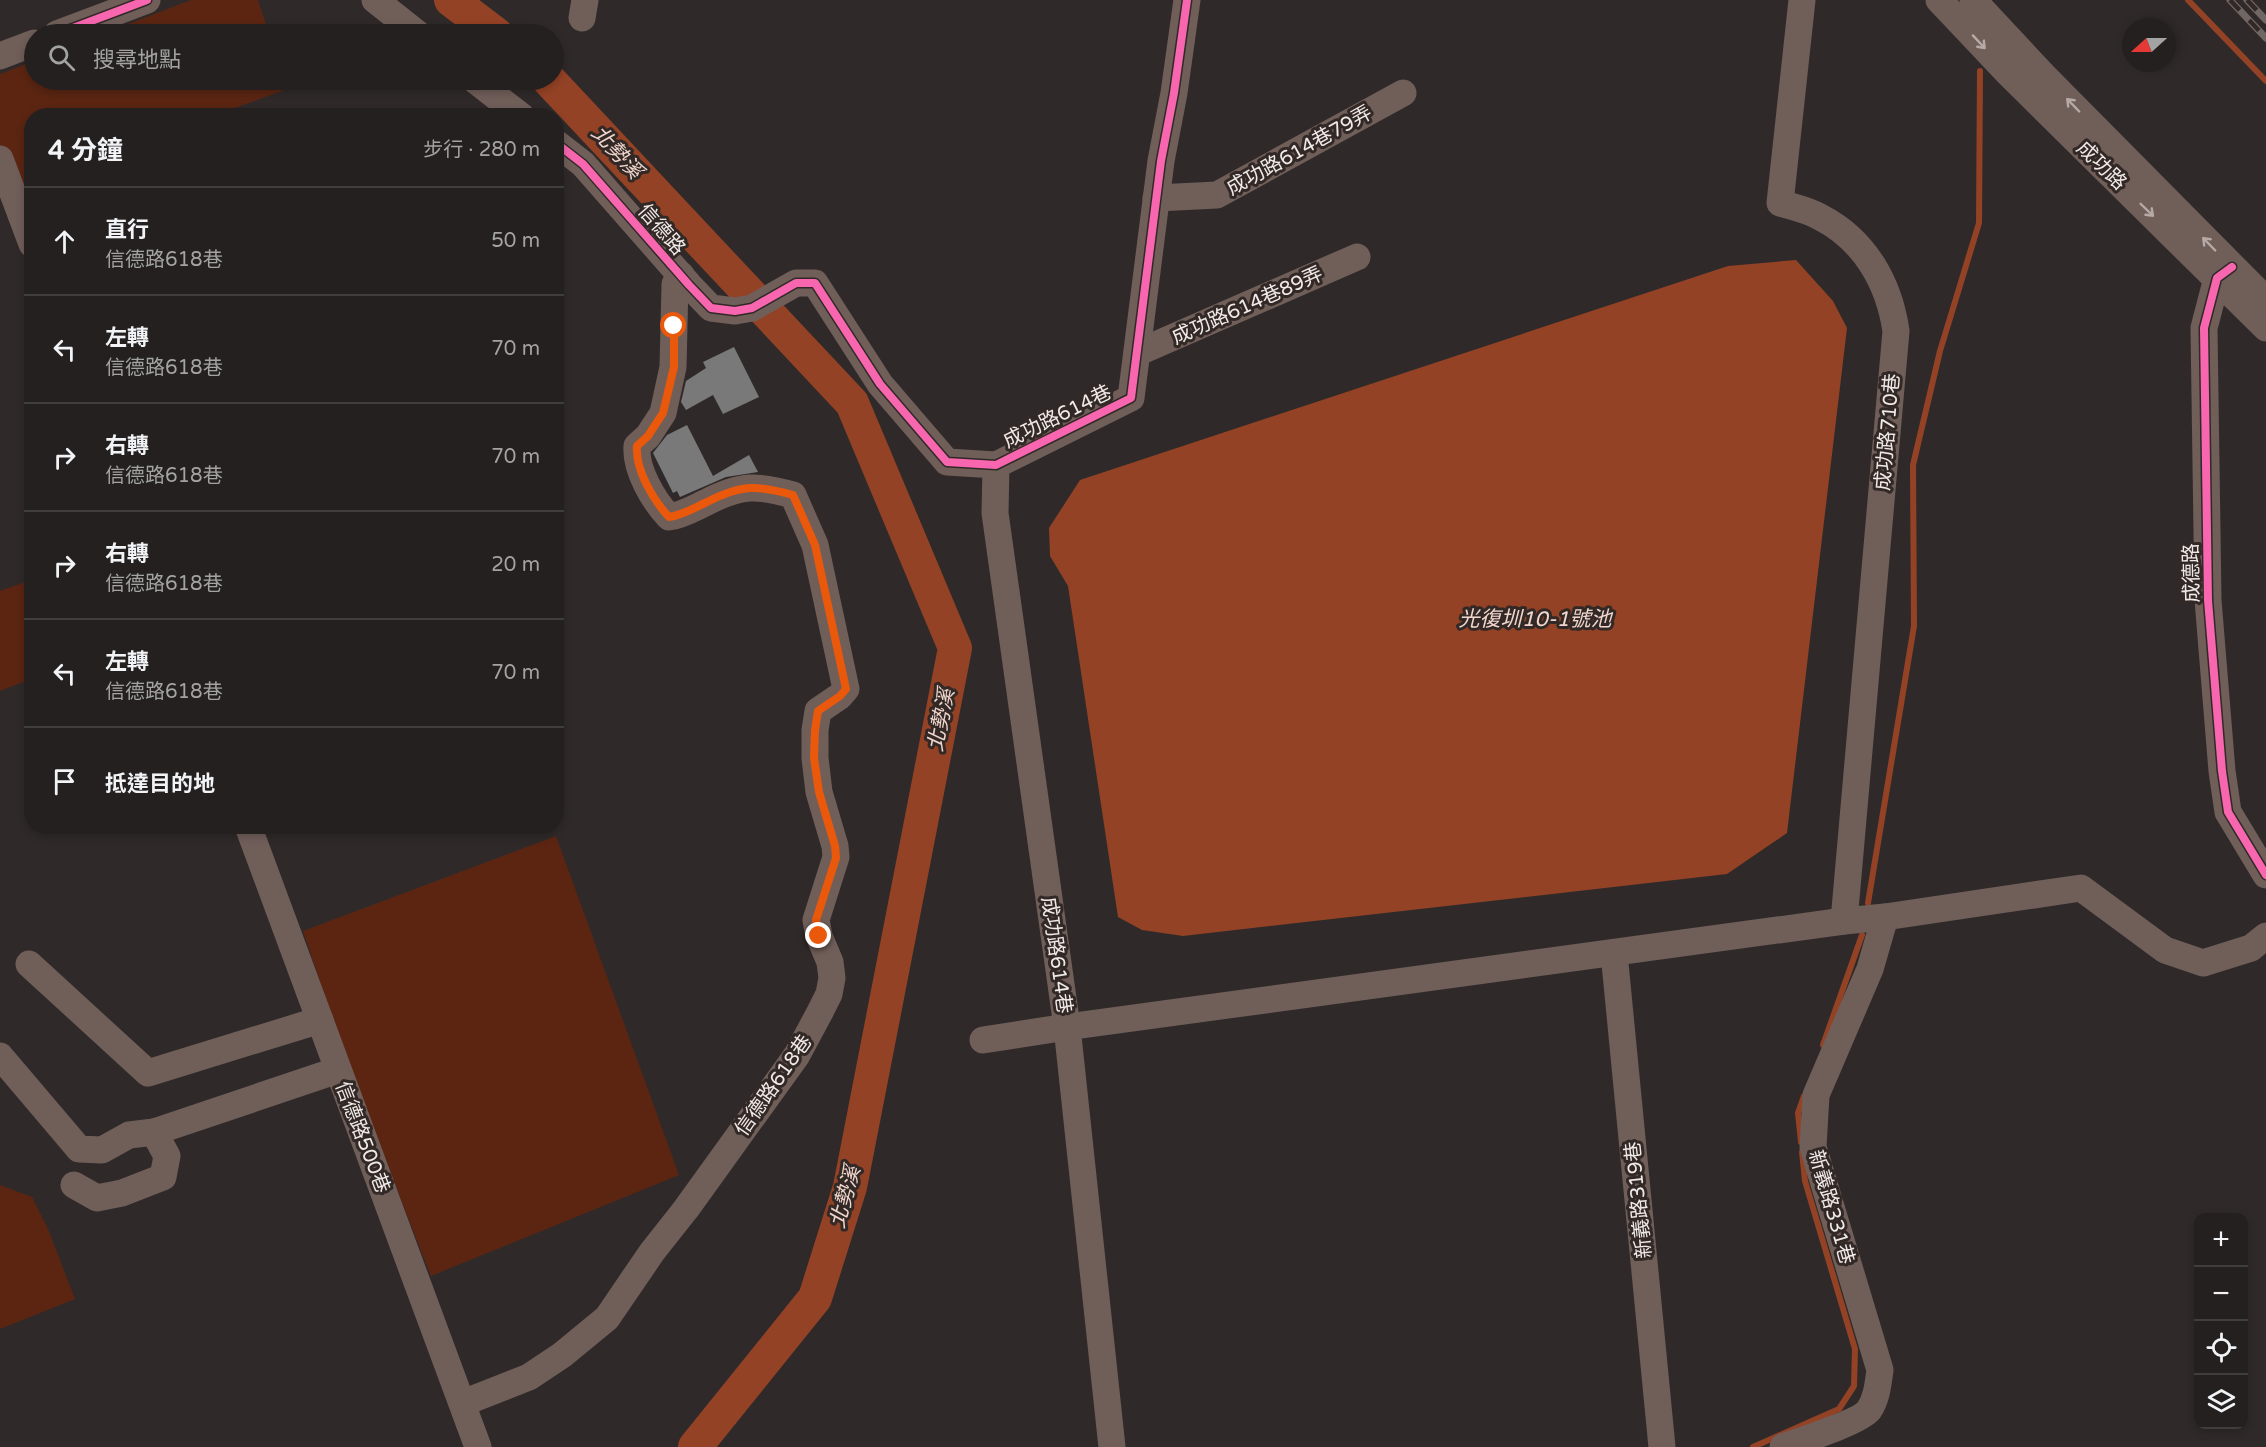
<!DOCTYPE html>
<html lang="zh-TW">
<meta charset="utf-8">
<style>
body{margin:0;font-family:"Varela Round","Noto Sans TC",sans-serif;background:#2f2d2c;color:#f1f3f6}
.controls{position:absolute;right:18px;bottom:18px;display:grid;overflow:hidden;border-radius:12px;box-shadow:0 3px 9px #0003}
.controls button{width:54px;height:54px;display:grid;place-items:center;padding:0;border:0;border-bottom:2px solid #403e3d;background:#23201f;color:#f1f3f6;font:30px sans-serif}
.compass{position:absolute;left:2122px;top:18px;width:54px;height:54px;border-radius:50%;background:#23201f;box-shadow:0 3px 9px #0003;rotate:249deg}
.stop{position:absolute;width:18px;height:18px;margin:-14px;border:4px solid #ea580c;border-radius:50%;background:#fff}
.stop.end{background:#ea580c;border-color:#fff;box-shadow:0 2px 6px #0008}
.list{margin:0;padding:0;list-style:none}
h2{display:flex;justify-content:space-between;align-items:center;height:78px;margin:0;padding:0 24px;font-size:26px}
h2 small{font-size:20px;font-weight:400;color:#a3a3a4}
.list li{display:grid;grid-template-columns:39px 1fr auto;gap:18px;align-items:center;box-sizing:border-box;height:108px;padding:0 24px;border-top:2px solid #403e3d}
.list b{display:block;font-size:22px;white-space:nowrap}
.list p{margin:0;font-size:20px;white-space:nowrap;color:#a3a3a4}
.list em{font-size:20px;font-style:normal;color:#a3a3a4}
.icon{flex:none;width:33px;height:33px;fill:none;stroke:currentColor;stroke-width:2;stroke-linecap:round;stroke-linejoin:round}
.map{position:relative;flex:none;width:2266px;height:1447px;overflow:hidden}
.search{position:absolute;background:#23201f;box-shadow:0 3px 9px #0003;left:24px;top:24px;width:540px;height:66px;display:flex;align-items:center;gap:15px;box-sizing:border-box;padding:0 21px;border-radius:33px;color:#a3a3a4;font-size:22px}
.panel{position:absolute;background:#23201f;box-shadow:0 3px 9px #0003;left:24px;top:108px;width:540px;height:726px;border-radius:24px}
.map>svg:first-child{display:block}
.green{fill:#5b2512}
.water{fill:#944225}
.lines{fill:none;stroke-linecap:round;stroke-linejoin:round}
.stream{stroke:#944225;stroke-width:6}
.river{stroke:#944225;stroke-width:34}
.building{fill:#797979}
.minor{stroke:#705e59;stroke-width:27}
.rail-casing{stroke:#706663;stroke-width:7}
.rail{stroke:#322926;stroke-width:4.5;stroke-dasharray:14;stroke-linecap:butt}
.cycleway-casing{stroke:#322926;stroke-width:11}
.cycleway{stroke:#f766af;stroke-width:8}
.oneway{stroke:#b6aaa7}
.route{stroke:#ea580c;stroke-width:8}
.labels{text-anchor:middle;stroke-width:6;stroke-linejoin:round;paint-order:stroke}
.street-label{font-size:20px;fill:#efe9e7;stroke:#322926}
.water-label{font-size:21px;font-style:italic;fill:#f0d6cd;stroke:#322926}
</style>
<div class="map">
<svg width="2266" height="1447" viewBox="0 0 2266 1447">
<rect width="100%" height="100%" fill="#2f2a29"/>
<!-- green -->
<g class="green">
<polygon points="191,0 258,0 269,34 102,34"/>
<polygon points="34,61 34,80 285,80 288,89 215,115 32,116 31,182 9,190 0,164 0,74"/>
<polygon points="31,580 31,679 0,691 0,591"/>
<polygon points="556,836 679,1175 431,1276 347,1062 303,931"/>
<polygon points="0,1185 32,1197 48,1229 75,1299 0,1329"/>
</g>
<!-- water -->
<polygon class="water" points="1796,260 1833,301 1847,328 1787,833 1727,874 1183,936 1142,930 1118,917 1068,586 1050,556 1049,528 1080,480 1728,266"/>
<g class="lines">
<!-- stream -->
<g class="stream">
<polyline points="2188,0 2266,81"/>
<polyline points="1868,903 1914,626 1913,465 1940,351 1979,223 1980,71"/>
<polyline points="1823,1045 1862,935"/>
<polyline points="1801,1142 1798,1113 1804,1096"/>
<polyline points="1753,1447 1839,1409 1854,1386 1855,1349 1805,1181 1802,1152"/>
</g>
<!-- river -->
<g class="river">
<polyline points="451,0 496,34"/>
<polyline points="549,80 852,403 955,648 850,1187 815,1298 695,1447"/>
</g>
</g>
<!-- building -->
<g class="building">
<polygon points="734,347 759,397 723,414 713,395 686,410 681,402 686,381 706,368 703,362"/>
<polygon points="687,425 713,476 749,455 758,472 726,477 680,497 677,491 673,493 653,453 667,435"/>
</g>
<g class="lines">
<!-- minor -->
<g class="minor">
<polyline points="375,0 418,34"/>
<path d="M1802 0 1780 203C1793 207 1808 210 1820 217 1865 240 1889 283 1896 331L1844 921"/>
<polyline points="1939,0 2008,73 2266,328"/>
<polyline points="1973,0 2044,76 2266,300"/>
<polyline points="582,18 585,0"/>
<polyline points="57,34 147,0"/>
<polyline points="0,56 34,43"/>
<polyline points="475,80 521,116"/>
<polyline points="556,143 583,164 689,285 711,308 735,311 752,308 796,283 815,283 880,384 947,462 996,465 1131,398 1161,161 1174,93 1187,0"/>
<polyline points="0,159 32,244"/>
<polyline points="1156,198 1217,195 1403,93"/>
<polyline points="2232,267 2217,278 2204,328 2208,600 2222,771 2228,812 2266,875"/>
<polyline points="1137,353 1357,257"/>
<polyline points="996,465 995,513 1067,1027 1112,1447"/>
<polyline points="248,826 478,1447"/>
<polyline points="1614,953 1662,1447"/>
<polyline points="29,964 148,1073 320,1020"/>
<polyline points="983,1040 1067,1027 1844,921 1885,917 2081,888 2165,950 2203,963 2251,948 2266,936"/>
<polyline points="0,1056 79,1149 102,1150 129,1135 154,1132 167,1156 163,1177 122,1193 97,1198 74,1185"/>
<polyline points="154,1132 338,1070"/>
<path d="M463 1403 529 1377 562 1355 607 1318 652 1252 686 1209 797 1055 820 1012 829 994 832 978 830 962 819 936 816 920 836 857 835 846 819 792 815 758V730L818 711 840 696 846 689 815 545 793 495C757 485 742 484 707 502 694 508 683 515 669 517 653 500 635 469 637 446L648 436 663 413 673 367 675 284 681 275"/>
<path d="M1783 1447C1799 1441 1860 1422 1869 1410 1877 1398 1878 1384 1880 1370L1813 1147 1816 1095 1870 969 1885 917"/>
</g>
<defs>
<g id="rail">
<polyline points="2230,0 2266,38"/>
<polyline points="2247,0 2266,20"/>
</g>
</defs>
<!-- rail casing -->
<use href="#rail" class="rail-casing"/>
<!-- rail -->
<use href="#rail" class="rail"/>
<defs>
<g id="cycleway">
<polyline points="57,34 147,0"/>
<polyline points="556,143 583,164 689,285 711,308 735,311 752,308 796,283 815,283 880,384 947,462 996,465 1131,398 1161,161 1174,93 1187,0"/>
<polyline points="2232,267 2217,278 2204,328 2208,600 2222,771 2228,812 2266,875"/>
</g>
</defs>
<!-- cycleway casing -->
<use href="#cycleway" class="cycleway-casing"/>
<!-- cycleway -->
<use href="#cycleway" class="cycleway"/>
</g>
<!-- one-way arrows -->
<defs><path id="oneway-shaft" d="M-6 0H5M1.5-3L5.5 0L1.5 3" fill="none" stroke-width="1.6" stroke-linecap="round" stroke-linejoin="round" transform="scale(1.5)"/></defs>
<g class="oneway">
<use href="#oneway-shaft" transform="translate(1979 42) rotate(47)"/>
<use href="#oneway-shaft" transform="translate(2073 105) rotate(-134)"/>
<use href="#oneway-shaft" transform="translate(2147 210) rotate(44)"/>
<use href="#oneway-shaft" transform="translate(2209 244) rotate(-134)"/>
</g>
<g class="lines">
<!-- route -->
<path class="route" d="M674 326V367L663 413 648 436 637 446C635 469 653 500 669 517 683 515 694 508 707 502 742 484 757 485 793 495L815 545 846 689 840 696 818 711 815 730 814 758 819 792 835 846 836 858 816 920 819 936"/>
</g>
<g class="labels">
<!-- street labels -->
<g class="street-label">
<text transform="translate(1299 150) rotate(-29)" y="7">成功路614巷79弄</text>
<text transform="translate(2102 165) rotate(44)" y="7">成功路</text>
<text transform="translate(662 229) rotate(49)" y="7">信德路</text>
<text transform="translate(1247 305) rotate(-24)" y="7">成功路614巷89弄</text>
<text transform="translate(1057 416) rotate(-26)" y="7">成功路614巷</text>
<text transform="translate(1887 432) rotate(-85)" y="7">成功路710巷</text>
<text transform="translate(2191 573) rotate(-91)" y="7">成德路</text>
<text transform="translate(1057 955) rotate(82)" y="7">成功路614巷</text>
<text transform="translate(773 1085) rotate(-55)" y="7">信德路618巷</text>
<text transform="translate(363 1137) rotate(69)" y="7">信德路500巷</text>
<text transform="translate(1638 1200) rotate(-96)" y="7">新義路319巷</text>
<text transform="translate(1832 1207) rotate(74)" y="7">新義路331巷</text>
</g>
<!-- water labels -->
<g class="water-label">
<text transform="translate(617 152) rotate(47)" y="7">北勢溪</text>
<text x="1535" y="626">光復圳10-1號池</text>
<text transform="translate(941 720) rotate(-79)" y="7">北勢溪</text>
<text transform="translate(845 1197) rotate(-75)" y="7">北勢溪</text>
</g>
</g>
</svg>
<div class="controls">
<button>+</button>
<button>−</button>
<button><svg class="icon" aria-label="locate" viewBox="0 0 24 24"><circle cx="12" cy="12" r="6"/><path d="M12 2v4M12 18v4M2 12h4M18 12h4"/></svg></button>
<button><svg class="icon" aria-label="layers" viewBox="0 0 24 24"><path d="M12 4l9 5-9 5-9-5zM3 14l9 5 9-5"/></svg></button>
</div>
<svg class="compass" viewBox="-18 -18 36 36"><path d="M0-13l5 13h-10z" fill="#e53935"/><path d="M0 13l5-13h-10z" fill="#a3a3a4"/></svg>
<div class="stop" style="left:674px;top:326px"></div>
<div class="stop end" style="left:819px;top:936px"></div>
<div class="search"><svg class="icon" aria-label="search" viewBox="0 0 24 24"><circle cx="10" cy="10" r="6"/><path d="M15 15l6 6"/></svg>搜尋地點</div>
<section class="panel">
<h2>4 分鐘<small>步行 · 280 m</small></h2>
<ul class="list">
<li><svg class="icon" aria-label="ahead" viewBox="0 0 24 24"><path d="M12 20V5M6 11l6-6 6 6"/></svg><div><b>直行</b><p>信德路618巷</p></div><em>50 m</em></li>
<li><svg class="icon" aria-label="left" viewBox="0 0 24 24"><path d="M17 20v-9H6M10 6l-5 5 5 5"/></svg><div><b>左轉</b><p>信德路618巷</p></div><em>70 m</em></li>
<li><svg class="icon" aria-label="right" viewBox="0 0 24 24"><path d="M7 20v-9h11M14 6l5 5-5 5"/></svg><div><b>右轉</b><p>信德路618巷</p></div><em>70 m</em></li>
<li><svg class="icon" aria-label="right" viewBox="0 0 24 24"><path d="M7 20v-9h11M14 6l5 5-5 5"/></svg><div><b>右轉</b><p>信德路618巷</p></div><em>20 m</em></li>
<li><svg class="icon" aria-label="left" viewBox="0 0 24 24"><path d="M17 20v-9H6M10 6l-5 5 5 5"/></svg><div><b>左轉</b><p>信德路618巷</p></div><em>70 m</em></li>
<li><svg class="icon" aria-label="arrive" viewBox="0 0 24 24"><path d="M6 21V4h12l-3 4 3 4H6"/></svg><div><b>抵達目的地</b></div></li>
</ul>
</section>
</div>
